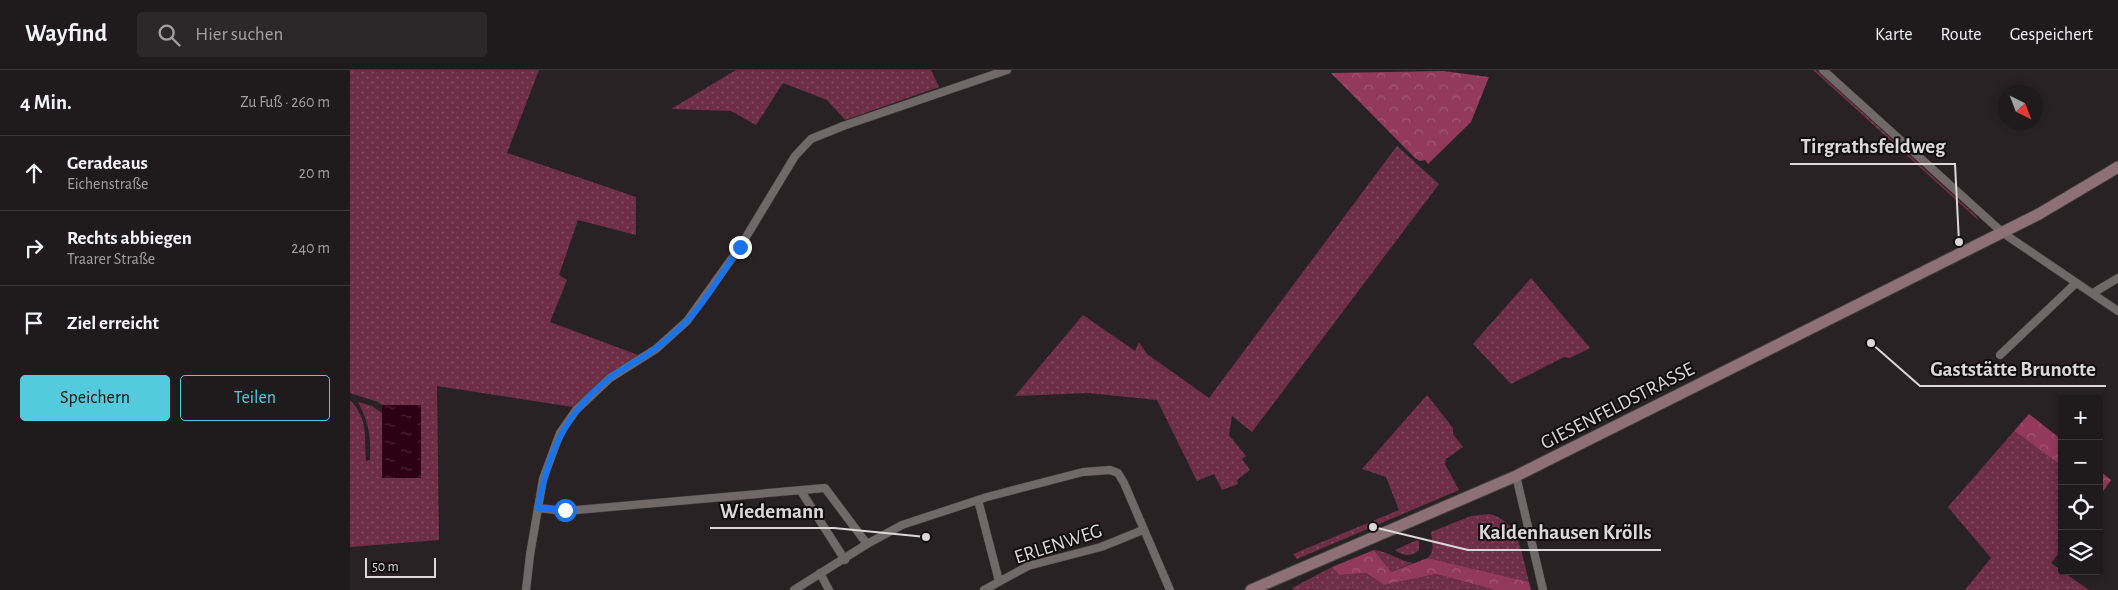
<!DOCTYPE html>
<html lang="de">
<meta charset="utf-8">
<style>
body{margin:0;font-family:"Alegreya Sans",sans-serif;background:#2c2728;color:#f1f3f6}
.controls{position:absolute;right:15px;bottom:15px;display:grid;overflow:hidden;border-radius:5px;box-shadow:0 2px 8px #0003}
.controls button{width:45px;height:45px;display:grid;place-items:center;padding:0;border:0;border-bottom:1px solid #3c383a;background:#1f1a1b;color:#f1f3f6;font:25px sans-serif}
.compass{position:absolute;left:1648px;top:15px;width:45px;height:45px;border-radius:50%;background:#1f1a1b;box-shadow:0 2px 8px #0003;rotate:138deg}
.scale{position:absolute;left:15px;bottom:12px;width:71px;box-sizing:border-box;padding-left:5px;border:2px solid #dcd7d8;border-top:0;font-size:14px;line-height:18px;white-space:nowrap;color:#dcd7d8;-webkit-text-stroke:4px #100d0e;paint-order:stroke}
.stop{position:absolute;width:15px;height:15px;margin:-11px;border:4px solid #1a73e8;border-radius:50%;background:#fff}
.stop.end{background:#1a73e8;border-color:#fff;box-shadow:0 1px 5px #0008}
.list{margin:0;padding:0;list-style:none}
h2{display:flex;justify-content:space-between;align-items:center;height:65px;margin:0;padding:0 20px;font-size:21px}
h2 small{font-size:16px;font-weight:400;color:#a1a1a3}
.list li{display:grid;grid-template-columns:32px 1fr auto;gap:15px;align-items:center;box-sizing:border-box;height:75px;padding:0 20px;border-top:1px solid #3c383a}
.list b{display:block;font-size:19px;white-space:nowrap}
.list p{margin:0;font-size:16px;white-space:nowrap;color:#a1a1a3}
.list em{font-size:16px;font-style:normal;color:#a1a1a3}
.actions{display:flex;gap:10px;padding:15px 20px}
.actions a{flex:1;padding:11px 0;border:1px solid #54cadd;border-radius:5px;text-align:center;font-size:18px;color:#54cadd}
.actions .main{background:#54cadd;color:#111}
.icon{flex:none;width:28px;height:28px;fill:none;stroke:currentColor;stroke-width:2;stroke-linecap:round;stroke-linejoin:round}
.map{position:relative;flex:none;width:1768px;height:520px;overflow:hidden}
header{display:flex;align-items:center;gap:30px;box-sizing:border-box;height:70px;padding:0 25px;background:#1f1a1b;border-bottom:1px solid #3c383a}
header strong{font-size:24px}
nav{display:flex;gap:28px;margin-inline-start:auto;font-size:18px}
.search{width:350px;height:45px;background:#2c2728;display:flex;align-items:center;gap:12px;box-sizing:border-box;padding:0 18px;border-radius:5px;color:#a1a1a3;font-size:19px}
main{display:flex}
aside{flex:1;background:#1f1a1b}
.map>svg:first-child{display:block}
.green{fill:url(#green-dots)}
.forest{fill:url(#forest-crowns)}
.water{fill:url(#water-ripples)}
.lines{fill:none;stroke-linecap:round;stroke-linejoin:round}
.minor-casing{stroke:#423d3e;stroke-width:9}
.secondary-casing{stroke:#423d3e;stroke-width:13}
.minor{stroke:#71686a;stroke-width:8}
.secondary{stroke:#8d7078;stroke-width:11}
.route{stroke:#1a73e8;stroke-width:6}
.labels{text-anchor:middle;stroke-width:4;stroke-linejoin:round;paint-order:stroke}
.street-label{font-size:20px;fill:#dcd7d8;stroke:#100d0e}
.leader{fill:none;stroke:#dcd7d8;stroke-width:2}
.callout-dot{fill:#dcd7d8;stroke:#100d0e;stroke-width:2}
.callout-label{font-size:21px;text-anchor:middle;font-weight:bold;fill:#dcd7d8;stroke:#100d0e;stroke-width:4;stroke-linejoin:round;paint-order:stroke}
</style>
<header>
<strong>Wayfind</strong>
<div class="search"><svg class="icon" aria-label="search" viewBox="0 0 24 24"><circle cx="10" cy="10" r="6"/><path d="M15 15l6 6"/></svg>Hier suchen</div>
<nav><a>Karte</a><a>Route</a><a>Gespeichert</a></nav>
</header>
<main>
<aside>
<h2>4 Min.<small>Zu Fuß · 260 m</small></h2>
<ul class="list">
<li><svg class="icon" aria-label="ahead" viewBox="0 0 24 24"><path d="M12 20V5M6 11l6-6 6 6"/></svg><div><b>Geradeaus</b><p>Eichenstraße</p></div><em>20 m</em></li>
<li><svg class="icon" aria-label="right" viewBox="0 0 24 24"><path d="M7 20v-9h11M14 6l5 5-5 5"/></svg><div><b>Rechts abbiegen</b><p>Traarer Straße</p></div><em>240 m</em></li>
<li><svg class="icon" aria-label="arrive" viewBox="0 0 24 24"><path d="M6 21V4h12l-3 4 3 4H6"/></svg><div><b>Ziel erreicht</b></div></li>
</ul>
<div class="actions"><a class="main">Speichern</a><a>Teilen</a></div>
</aside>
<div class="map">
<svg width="1768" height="520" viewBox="0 0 1768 520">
<defs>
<pattern id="green-dots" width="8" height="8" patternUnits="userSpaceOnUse" patternTransform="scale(1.25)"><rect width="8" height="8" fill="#6e2e45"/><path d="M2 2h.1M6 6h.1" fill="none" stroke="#824c5f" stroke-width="1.8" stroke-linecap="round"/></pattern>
<pattern id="forest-crowns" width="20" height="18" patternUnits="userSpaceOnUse" patternTransform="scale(1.25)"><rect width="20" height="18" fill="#933a5b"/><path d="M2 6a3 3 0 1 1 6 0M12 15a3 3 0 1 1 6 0" fill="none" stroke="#a25672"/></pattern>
<pattern id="water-ripples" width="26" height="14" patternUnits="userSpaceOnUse" patternTransform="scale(1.25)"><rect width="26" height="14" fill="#2d0114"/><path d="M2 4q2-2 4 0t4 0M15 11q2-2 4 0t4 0" fill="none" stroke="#4b2535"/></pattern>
</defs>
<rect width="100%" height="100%" fill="#292224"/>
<!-- green -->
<g class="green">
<path d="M0 0H189L157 83 286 127V165L228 150 209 205 217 210 200 252 288 285 254 309 223 337 87 316 89 470 0 477V330C19 350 14 366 16 391L20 390C21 366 19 353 8 332L22 336 32 343V408L71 335H32L28 332 0 323Z"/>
<polygon points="386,0 581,0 589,17 495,50 477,30 433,13 406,55 381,41 321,39"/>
<polygon points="1463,0 1466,0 1625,145 1629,151"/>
<polygon points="1047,76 1089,114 902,362 882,346 879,365 896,386 892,389 900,400 887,410 888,414 872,420 864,404 847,411 807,330 738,323 665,326 733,245 785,281 789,272 797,284 859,328"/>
<polygon points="1181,208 1240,278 1220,288 1214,287 1161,314 1123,274"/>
<polygon points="1077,325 1103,358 1103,364 1113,377 1096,389 1095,394 1109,420 947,489 943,484 1049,440 1036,407 1012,399"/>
<polygon points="1664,361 1712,396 1712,479 1701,493 1739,520 1615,520 1641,488 1598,437"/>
<path d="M1139 444C1170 451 1172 486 1179 512L1078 488C1085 481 1082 471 1081 462L1121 446Z"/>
<path d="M1067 470 1069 471V480C1062 487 1052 486 1045 480Z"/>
<path d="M1024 480C1038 481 1049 491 1063 493L1041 502Z"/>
<polygon points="982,497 989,505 1016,503 1034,515 1086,504 1145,520 944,520 942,518"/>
</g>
<!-- forest -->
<g class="forest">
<polygon points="1093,1 1139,7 1121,52 1078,94 1075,90 1070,91 1065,88 981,3"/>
<polygon points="1679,344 1712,370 1712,396 1664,361"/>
<polygon points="1749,400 1761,410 1751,424 1749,423"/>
<polygon points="1024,480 1041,502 1078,488 1179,512 1181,520 1145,520 1086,504 1034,515 1016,503 989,505 982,497"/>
</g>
<!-- water -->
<rect class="water" x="32" y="335" width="39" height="73"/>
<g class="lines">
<defs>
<g id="minor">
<polyline points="1473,0 1653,163 1768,241"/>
<polyline points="1743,223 1768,208"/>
<polyline points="1650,285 1726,213"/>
<polyline points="1166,406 1193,520"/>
<polyline points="451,421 495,490"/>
<polyline points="628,430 649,511"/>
<polyline points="188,438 215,441 475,418 517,474"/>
<polyline points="470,503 479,520"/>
<polyline points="176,520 180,485 193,409 210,363 226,340 260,308 306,279 337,251 390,177 445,86 461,69 493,56 657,0"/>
<polyline points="444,520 517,474 552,455 637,427 733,402 760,400 768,403 774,413 820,520"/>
<polyline points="634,520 678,496 751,477 793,460"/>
</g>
<polyline id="secondary" points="901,520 1166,406 1689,144 1768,97"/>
</defs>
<!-- minor casing -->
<use href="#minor" class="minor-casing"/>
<!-- secondary casing -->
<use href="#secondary" class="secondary-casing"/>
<!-- minor -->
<use href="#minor" class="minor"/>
<!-- secondary -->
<use href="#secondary" class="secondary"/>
</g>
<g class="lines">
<!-- route -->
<path class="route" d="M215 440 188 438C198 383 215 343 260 308 274 297 291 290 305 279 316 271 327 261 337 251 357 230 373 201 390 177"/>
</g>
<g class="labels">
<!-- street labels -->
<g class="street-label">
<text transform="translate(1267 335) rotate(-27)" y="7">GIESENFELDSTRASSE</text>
<text transform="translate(708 473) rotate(-18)" y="7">ERLENWEG</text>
</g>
</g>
<!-- callouts -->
<path class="leader" d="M1609 172L1605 94H1440M1521 273L1570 316H1756M576 467L484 458H360M1023 457L1118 480H1311"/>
<g class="callout-dot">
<circle cx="1609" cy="172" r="5"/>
<circle cx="1521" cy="273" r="5"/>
<circle cx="576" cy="467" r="5"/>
<circle cx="1023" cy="457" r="5"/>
</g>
<g class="callout-label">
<text x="1523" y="83">Tirgrathsfeldweg</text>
<text x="1663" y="306">Gaststätte Brunotte</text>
<text x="422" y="448">Wiedemann</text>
<text x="1215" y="469">Kaldenhausen Krölls</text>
</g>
</svg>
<div class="controls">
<button>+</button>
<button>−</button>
<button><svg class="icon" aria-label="locate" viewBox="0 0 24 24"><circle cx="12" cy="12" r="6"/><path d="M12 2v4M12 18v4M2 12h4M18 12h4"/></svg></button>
<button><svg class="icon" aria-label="layers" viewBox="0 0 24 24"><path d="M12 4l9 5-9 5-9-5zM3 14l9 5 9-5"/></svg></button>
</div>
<svg class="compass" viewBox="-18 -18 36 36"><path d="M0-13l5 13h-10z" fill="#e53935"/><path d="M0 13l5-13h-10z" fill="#a1a1a3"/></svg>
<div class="scale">50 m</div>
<div class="stop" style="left:215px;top:440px"></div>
<div class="stop end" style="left:390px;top:177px"></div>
</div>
</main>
